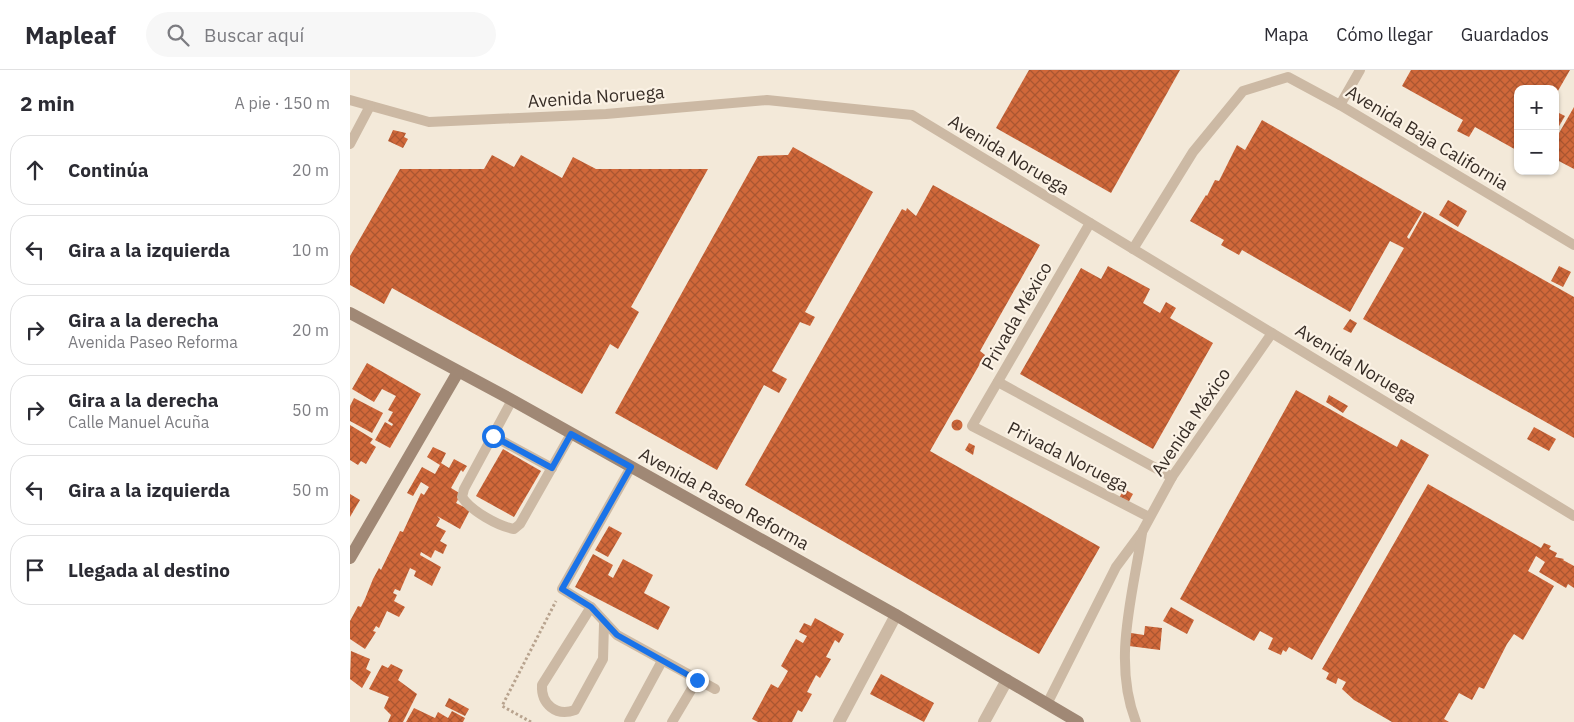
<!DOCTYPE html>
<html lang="es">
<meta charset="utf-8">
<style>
body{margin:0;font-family:"IBM Plex Sans",sans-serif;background:#f7f7f7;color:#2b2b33}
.controls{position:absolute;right:15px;top:15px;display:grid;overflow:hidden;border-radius:10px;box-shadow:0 1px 4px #0004}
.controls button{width:45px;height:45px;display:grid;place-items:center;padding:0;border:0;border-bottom:1px solid #e1e1e2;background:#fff;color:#2b2b33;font:25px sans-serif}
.stop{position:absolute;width:15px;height:15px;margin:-11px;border:4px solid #1a73e8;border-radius:50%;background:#fff}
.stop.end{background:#1a73e8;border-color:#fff;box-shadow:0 1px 5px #0008}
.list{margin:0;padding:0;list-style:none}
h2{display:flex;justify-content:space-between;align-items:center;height:65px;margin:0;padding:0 20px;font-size:21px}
h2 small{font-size:16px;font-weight:400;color:#7c7c81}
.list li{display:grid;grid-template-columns:32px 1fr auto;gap:15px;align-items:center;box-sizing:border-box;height:70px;margin:0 10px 10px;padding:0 10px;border:1px solid #e1e1e2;border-radius:20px}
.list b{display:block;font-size:19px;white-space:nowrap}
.list p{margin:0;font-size:16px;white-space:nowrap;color:#7c7c81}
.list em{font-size:16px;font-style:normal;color:#7c7c81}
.icon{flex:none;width:28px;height:28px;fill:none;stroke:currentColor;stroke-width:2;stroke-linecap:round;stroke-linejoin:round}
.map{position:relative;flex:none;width:1224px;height:652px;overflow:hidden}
header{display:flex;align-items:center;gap:30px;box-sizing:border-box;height:70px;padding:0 25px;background:#fff;border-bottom:1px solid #e1e1e2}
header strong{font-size:24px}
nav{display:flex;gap:28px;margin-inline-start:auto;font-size:18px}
.search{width:350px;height:45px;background:#f7f7f7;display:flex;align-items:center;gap:12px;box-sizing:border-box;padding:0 18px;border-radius:28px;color:#7c7c81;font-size:19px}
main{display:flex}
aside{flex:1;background:#fff}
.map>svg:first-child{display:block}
.building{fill:url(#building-cross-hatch)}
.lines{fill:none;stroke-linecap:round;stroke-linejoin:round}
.path{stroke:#b8a38e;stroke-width:3;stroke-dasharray:2.5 2.5;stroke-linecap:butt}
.lane{stroke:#ccb9a4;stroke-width:10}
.street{stroke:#ccb9a4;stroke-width:12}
.secondary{stroke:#a08875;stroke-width:12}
.route{stroke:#1a73e8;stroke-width:6}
.labels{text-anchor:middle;stroke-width:4.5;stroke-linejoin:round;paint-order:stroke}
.street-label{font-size:18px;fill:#372d26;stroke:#fbf2e5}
</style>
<header>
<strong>Mapleaf</strong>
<div class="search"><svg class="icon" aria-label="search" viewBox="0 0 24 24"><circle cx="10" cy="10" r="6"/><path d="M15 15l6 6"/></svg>Buscar aquí</div>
<nav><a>Mapa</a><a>Cómo llegar</a><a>Guardados</a></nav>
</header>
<main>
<aside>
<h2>2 min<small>A pie · 150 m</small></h2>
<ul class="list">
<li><svg class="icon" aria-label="ahead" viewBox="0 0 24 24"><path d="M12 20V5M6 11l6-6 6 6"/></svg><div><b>Continúa</b></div><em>20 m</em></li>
<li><svg class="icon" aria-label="left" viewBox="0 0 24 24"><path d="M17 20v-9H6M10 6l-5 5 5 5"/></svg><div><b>Gira a la izquierda</b></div><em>10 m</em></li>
<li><svg class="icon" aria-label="right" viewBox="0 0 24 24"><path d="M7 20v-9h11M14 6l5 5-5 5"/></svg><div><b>Gira a la derecha</b><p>Avenida Paseo Reforma</p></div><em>20 m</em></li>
<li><svg class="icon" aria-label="right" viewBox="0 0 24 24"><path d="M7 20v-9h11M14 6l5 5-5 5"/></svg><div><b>Gira a la derecha</b><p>Calle Manuel Acuña</p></div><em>50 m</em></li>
<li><svg class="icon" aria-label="left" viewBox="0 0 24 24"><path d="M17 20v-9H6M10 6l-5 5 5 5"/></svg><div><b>Gira a la izquierda</b></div><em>50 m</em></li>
<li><svg class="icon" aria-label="arrive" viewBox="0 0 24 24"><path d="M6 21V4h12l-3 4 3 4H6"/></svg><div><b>Llegada al destino</b></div></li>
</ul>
</aside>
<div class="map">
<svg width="1224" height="652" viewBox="0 0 1224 652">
<defs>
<pattern id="building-cross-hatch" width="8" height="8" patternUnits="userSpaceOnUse" patternTransform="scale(1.25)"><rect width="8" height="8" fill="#d0683a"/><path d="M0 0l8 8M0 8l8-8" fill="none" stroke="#aa5631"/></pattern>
</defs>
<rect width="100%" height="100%" fill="#f3e9d9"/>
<!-- building -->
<g class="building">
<polygon points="679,0 830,0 761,123 646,58"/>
<polygon points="1061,0 1220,0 1205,26 1205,19 1168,19 1168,81 1125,57 1119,67 1107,61 1113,50 1052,16"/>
<polygon points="1224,37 1224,99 1205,89 1205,70"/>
<polygon points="1205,41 1215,46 1205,63"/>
<polygon points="912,50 1072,142 1057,167 1059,169 1074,142 1224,227 1224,368 1013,249 1054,178 1040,171 1000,242 892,180 889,185 871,175 874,170 840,151 856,125 857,126 865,110 869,111 887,75 895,80"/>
<polygon points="43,60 56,63 54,67 58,69 53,78 38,71"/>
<polygon points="443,77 523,122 455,242 465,247 460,256 450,252 422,301 437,309 429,323 414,315 367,400 265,343 408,86 438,85"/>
<polygon points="142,85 164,97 171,85 212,108 223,87 246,99 358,99 281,237 289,242 268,279 260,274 232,324 42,218 34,234 0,215 0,186 50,99 134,99"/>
<polygon points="583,115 690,175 630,281 635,285 580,381 750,477 689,584 395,415 552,139 556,141 557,138 566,146"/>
<polygon points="1098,130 1117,141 1108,157 1089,145"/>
<polygon points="758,196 800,219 793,233 810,243 816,232 826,238 820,248 863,273 803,379 670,304 731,198 751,209"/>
<polygon points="1209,196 1221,202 1213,217 1201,211"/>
<polygon points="1000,249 1007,253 1001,263 993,259"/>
<polygon points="17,293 71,324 40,378 25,370 35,352 42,356 43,354 38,351 43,342 38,340 46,326 32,319 24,332 2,319"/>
<polygon points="946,320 1047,377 1051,369 1079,385 962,590 939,577 936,582 933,580 931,585 918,579 923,568 910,561 904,571 830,529"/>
<polygon points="979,325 998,336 993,343 976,332"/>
<polygon points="4,328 33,343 22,363 0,351 0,336"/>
<circle cx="607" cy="355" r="5.5"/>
<polygon points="0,355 23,369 20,373 26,377 16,394 11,391 8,395 0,390"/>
<polygon points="1184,357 1206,369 1199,381 1177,369"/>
<polygon points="619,373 625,376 623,385 615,380"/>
<polygon points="83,377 96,383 91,393 99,398 104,389 117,396 113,402 111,400 101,418 111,424 106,433 120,440 110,459 87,446 90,449 86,456 96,461 90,471 97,475 93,484 85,480 81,488 71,482 70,485 91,497 82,516 64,506 66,501 60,498 50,521 45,519 43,523 47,525 44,531 55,537 49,547 37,541 29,558 26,556 23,561 26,562 15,579 0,569 0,551 8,536 11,537 15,529 23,509 29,498 31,500 50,461 53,462 71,423 74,425 79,417 71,412 63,426 57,423 65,409 72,397 85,404 90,395 77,387"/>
<polygon points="153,379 191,401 164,447 126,426"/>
<polygon points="1078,414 1191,478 1194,473 1201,476 1199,479 1207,483 1205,487 1214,489 1213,490 1224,496 1224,518 1218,514 1216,518 1189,502 1195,492 1186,486 1178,501 1204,516 1173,570 1164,564 1157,574 1134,619 1129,617 1122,630 1109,623 1094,649 1099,652 1042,652 1004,630 992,619 996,612 988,608 986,614 976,609 979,603 972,599"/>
<polygon points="774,419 783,424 778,433 769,428"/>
<polygon points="0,424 10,430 0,447"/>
<polygon points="259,456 272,463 258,487 245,480"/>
<polygon points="243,484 263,495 258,505 263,508 273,489 303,505 294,523 320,537 308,560 225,517"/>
<polygon points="821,537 844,550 837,564 813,551"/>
<polygon points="465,548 494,564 489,573 485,570 476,587 481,589 470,608 466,605 457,622 462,624 452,642 448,640 442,652 408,652 402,649 421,614 428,618 433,610 438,601 431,596 446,569 453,573 457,566 449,562 454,553 461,556"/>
<polygon points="795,556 812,558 810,580 779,576 781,563 794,565"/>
<polygon points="1,581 20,589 16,599 21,602 12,618 0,609"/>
<polygon points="41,594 53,600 48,610 67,624 53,652 38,652 41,645 34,638 39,627 19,619 32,595 38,598"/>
<polygon points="531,604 584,633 574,652 520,624"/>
<polygon points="99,628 119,639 115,646 95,636"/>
<polygon points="64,638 85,648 88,642 98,648 102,641 115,648 113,652 56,652"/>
</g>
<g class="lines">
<!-- path -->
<polyline class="path" points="181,652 152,636 206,531"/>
<!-- lane -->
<g class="lane">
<polyline points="0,30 79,52 256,44 417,30 562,45 1224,446"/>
<polyline points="990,35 1010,0"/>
<polyline points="0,74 20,36"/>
<polyline points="740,153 622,356 799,447"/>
<polyline points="783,179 843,82 893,21 938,7 990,35 1224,175"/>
<polyline points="648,312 822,407"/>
<path d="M162 330 114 419 112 427C121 441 148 456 164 459L170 454 221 364"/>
<polyline points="143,366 202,398"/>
<polyline points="281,397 212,519 241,537 267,565 365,619"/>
<path d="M241 537 192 615C191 634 206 647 225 640L253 589 254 554"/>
<polyline points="697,634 766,497 792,462 822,407 922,263"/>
<polyline points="279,652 312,591"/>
<polyline points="322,652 347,610"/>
<path d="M786 652C762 591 783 525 792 463"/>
</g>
<!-- street -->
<g class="street">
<polyline points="489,652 546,545"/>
<polyline points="634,652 657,610"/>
</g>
<!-- secondary -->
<g class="secondary">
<polyline points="0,243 162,330 546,545 728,652"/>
<polyline points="0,488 108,302"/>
</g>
</g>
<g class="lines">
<!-- route -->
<polyline class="route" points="143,366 202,398 221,364 281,397 212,519 241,537 267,565 347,610"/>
</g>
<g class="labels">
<!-- street labels -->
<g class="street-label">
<text transform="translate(246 27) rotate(-4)" y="6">Avenida Noruega</text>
<text transform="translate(1077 68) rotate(31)" y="6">Avenida Baja California</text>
<text transform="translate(659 85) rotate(31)" y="6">Avenida Noruega</text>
<text transform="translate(667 246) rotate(-60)" y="6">Privada México</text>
<text transform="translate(1006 294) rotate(31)" y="6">Avenida Noruega</text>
<text transform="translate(841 352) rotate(-56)" y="6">Avenida México</text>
<text transform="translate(718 387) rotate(27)" y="6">Privada Noruega</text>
<text transform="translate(374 429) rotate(29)" y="6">Avenida Paseo Reforma</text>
</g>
</g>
</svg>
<div class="controls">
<button>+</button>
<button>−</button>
</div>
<div class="stop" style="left:143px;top:366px"></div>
<div class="stop end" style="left:347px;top:610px"></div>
</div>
</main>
